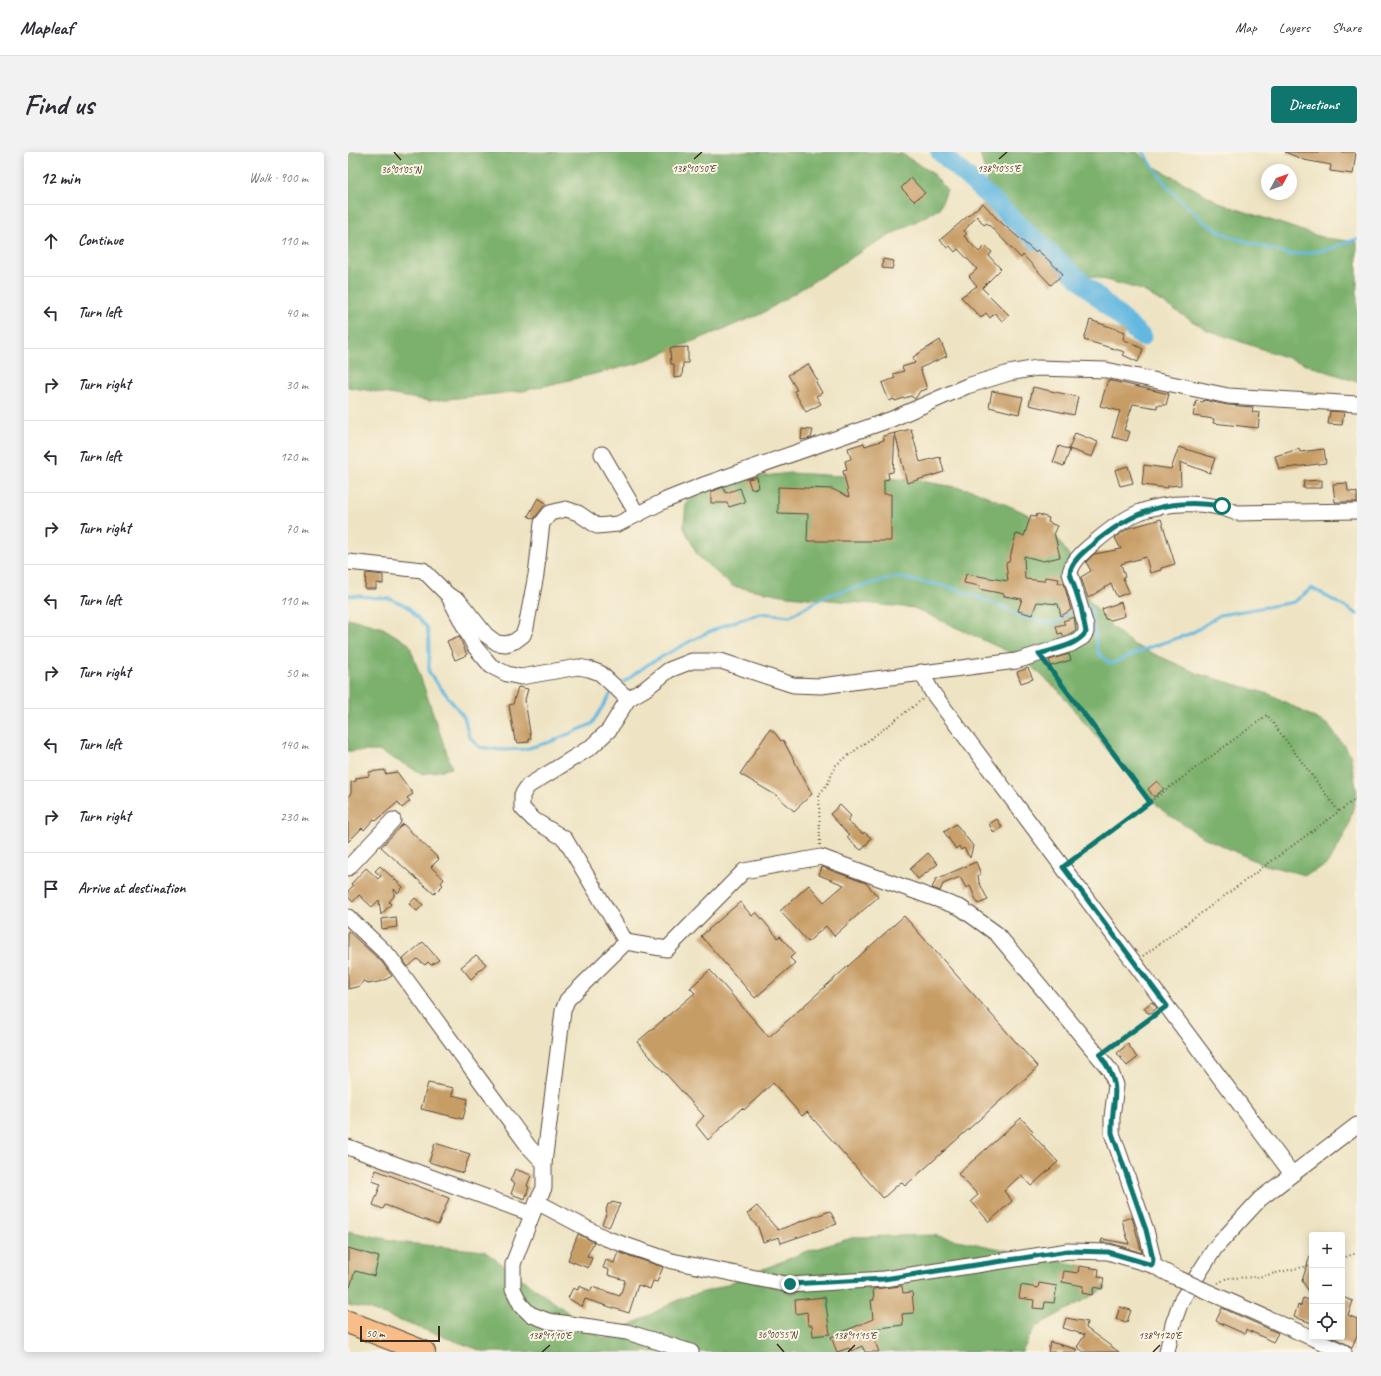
<!DOCTYPE html>
<meta charset="utf-8">
<style>
body{margin:0;font-family:Caveat,sans-serif;background:#f2f2f3;color:#2b2b33}
.controls{position:absolute;right:12px;bottom:12px;display:grid;overflow:hidden;border-radius:4px;box-shadow:0 2px 10px #0003}
.controls button{width:36px;height:36px;display:grid;place-items:center;padding:0;border:0;border-bottom:1px solid #e1e1e2;background:#fff;color:#2b2b33;font:20px sans-serif}
.compass{position:absolute;left:913px;top:12px;width:36px;height:36px;border-radius:50%;background:#fff;box-shadow:0 2px 10px #0003;rotate:49deg}
.scale{position:absolute;left:12px;bottom:10px;width:80px;box-sizing:border-box;padding-left:4px;border:2px solid #3b2a1e;border-top:0;font-size:11px;line-height:14px;white-space:nowrap;color:#3b2a1e;-webkit-text-stroke:3px #fcf5e5;paint-order:stroke}
.stop{position:absolute;width:12px;height:12px;margin:-9px;border:3px solid #0f766e;border-radius:50%;background:#fff}
.stop.end{background:#0f766e;border-color:#fff;box-shadow:0 1px 4px #0008}
.list{margin:0;padding:0;list-style:none}
h2{display:flex;justify-content:space-between;align-items:center;height:52px;margin:0;padding:0 16px;font-size:17px}
h2 small{font-size:13px;font-weight:400;color:#7c7c81}
.list li{display:grid;grid-template-columns:26px 1fr auto;gap:12px;align-items:center;box-sizing:border-box;height:72px;padding:0 16px;border-top:1px solid #e1e1e2}
.list b{display:block;font-size:15px;white-space:nowrap}
.list em{font-size:13px;font-style:normal;color:#7c7c81}
.icon{flex:none;width:22px;height:22px;fill:none;stroke:currentColor;stroke-width:2;stroke-linecap:round;stroke-linejoin:round}
.map{position:relative;flex:none;width:1009px;height:1200px;overflow:hidden;border-radius:4px}
header{display:flex;align-items:center;gap:24px;box-sizing:border-box;height:56px;padding:0 20px;background:#fff;border-bottom:1px solid #e1e1e2}
header strong{font-size:19px}
nav{display:flex;gap:22px;margin-inline-start:auto;font-size:14px}
.intro{display:flex;align-items:center;justify-content:space-between;box-sizing:border-box;height:96px;padding:0 24px}
h1{margin:0;font-size:28px}
.button{padding:10px 18px;border-radius:4px;background:#0f766e;color:#fff;font-size:14px;font-weight:700}
main{display:flex;gap:24px;padding:0 24px}
aside{flex:1;background:#fff;border-radius:4px;box-shadow:0 2px 10px #0003}
.map>svg:first-child{display:block}
.forest{fill:#7bb16d;stroke:#5b6e46}
.lines{fill:none;stroke-linecap:round;stroke-linejoin:round}
.stream{stroke:#64b8e0;stroke-width:3}
.river{stroke:#64b8e0;stroke-width:19}
.building{fill:#c79d66}
.minor-casing{stroke:#564637;stroke-width:17}
.highway-casing{stroke:#564637;stroke-width:24}
.path{stroke:#564637;stroke-width:2;stroke-dasharray:1 3;stroke-linecap:butt}
.minor{stroke:#fff;stroke-width:15}
.highway{stroke:#f8bd89;stroke-width:22}
.minor-bridge-casing{stroke:#564637;stroke-width:17;stroke-linecap:butt}
.minor-bridge{stroke:#fff;stroke-width:15}
.route{stroke:#0f766e;stroke-width:5}
.ticks{fill:none;stroke:#3b2a1e;stroke-width:1.5}
.ticks-label{font-size:10px;text-anchor:middle;fill:#3b2a1e;stroke:#fcf5e5;stroke-width:4;stroke-linejoin:round;paint-order:stroke}
</style>
<header>
<strong>Mapleaf</strong>
<nav><a>Map</a><a>Layers</a><a>Share</a></nav>
</header>
<div class="intro"><h1>Find us</h1><a class="button">Directions</a></div>
<main>
<aside>
<h2>12 min<small>Walk · 900 m</small></h2>
<ul class="list">
<li><svg class="icon" aria-label="ahead" viewBox="0 0 24 24"><path d="M12 20V5M6 11l6-6 6 6"/></svg><div><b>Continue</b></div><em>110 m</em></li>
<li><svg class="icon" aria-label="left" viewBox="0 0 24 24"><path d="M17 20v-9H6M10 6l-5 5 5 5"/></svg><div><b>Turn left</b></div><em>40 m</em></li>
<li><svg class="icon" aria-label="right" viewBox="0 0 24 24"><path d="M7 20v-9h11M14 6l5 5-5 5"/></svg><div><b>Turn right</b></div><em>30 m</em></li>
<li><svg class="icon" aria-label="left" viewBox="0 0 24 24"><path d="M17 20v-9H6M10 6l-5 5 5 5"/></svg><div><b>Turn left</b></div><em>120 m</em></li>
<li><svg class="icon" aria-label="right" viewBox="0 0 24 24"><path d="M7 20v-9h11M14 6l5 5-5 5"/></svg><div><b>Turn right</b></div><em>70 m</em></li>
<li><svg class="icon" aria-label="left" viewBox="0 0 24 24"><path d="M17 20v-9H6M10 6l-5 5 5 5"/></svg><div><b>Turn left</b></div><em>110 m</em></li>
<li><svg class="icon" aria-label="right" viewBox="0 0 24 24"><path d="M7 20v-9h11M14 6l5 5-5 5"/></svg><div><b>Turn right</b></div><em>50 m</em></li>
<li><svg class="icon" aria-label="left" viewBox="0 0 24 24"><path d="M17 20v-9H6M10 6l-5 5 5 5"/></svg><div><b>Turn left</b></div><em>140 m</em></li>
<li><svg class="icon" aria-label="right" viewBox="0 0 24 24"><path d="M7 20v-9h11M14 6l5 5-5 5"/></svg><div><b>Turn right</b></div><em>230 m</em></li>
<li><svg class="icon" aria-label="arrive" viewBox="0 0 24 24"><path d="M6 21V4h12l-3 4 3 4H6"/></svg><div><b>Arrive at destination</b></div></li>
</ul>
</aside>
<div class="map">
<svg width="1009" height="1200" viewBox="0 0 1009 1200">
<rect width="100%" height="100%" fill="#fcf5e5"/>
<filter id="ink" filterUnits="userSpaceOnUse"><feTurbulence type="fractalNoise" baseFrequency=".025" numOctaves="2"/><feDisplacementMap in="SourceGraphic" scale="8" xChannelSelector="R" yChannelSelector="G"/><feConvolveMatrix kernelMatrix="1 2 1 2 8 2 1 2 1" color-interpolation-filters="sRGB"/></filter>
<filter id="wash" filterUnits="userSpaceOnUse"><feTurbulence type="fractalNoise" baseFrequency=".012" numOctaves="4" result="noise"/><feDisplacementMap in="SourceGraphic" scale="16" xChannelSelector="R" yChannelSelector="G"/><feGaussianBlur stdDeviation="0.9" result="paint"/><feColorMatrix in="noise" values="0 0 0 0 0 0 0 0 0 0 0 0 0 0 0 0 0 1.4 0 .05"/><feComposite in="paint" operator="in"/></filter>
<g filter="url(#wash)">
<rect width="100%" height="100%" fill="#eee4c4"/>
<!-- forest -->
<g class="forest">
<polygon points="0,0 531,0 554,2 583,20 599,38 591,57 522,94 413,162 288,212 175,239 81,249 0,235"/>
<polygon points="632,0 789,0 807,15 874,52 976,86 1009,90 1009,230 859,178 794,138 714,116 672,83 645,53"/>
<polygon points="442,321 566,328 625,338 675,360 702,376 722,405 736,442 764,475 786,493 851,522 924,543 980,573 1002,602 1009,641 1000,675 989,697 977,714 957,723 914,712 853,684 814,658 767,607 710,538 674,506 566,456 440,444 384,434 350,404 336,376 338,350 353,341 392,327"/>
<polygon points="0,466 35,476 61,492 104,616 75,622 31,599 0,599"/>
<polygon points="0,1079 57,1091 136,1099 256,1187 334,1146 367,1137 457,1100 507,1085 585,1083 735,1114 758,1136 687,1175 674,1200 137,1200 20,1157 0,1153"/>
</g>
<g class="lines">
<!-- stream -->
<g class="stream">
<polyline points="795,0 822,38 857,71 883,85 943,103 977,98 1009,87"/>
<polyline points="0,443 43,447 60,455 79,476 81,489 81,521 116,565 121,584 131,595 154,598 177,597 202,590 244,572 265,538"/>
<polyline points="739,452 743,456 750,501 763,512 800,496 844,481 872,463 946,450 964,436 1009,462"/>
<polyline points="276,530 299,513 348,486 377,473 412,461 442,464 480,443 548,425 601,435 649,452 675,465 699,471 708,471 725,457"/>
</g>
<!-- river -->
<polyline class="river" points="592,0 794,185"/>
</g>
<g id="blocks">
<!-- building -->
<g class="building">
<polygon points="937,0 1008,0 1005,22 982,19 983,13 956,8"/>
<polygon points="563,26 577,41 566,49 553,36"/>
<polygon points="635,51 648,66 687,100 689,98 695,103 715,122 703,133 675,103 673,106 639,71 636,73 629,64 616,79 619,82 616,84 631,100 637,94 644,100 641,104 653,117 634,136 661,163 654,169 647,161 642,166 638,161 633,166 613,145 629,134 621,124 629,117 610,97 607,100 602,94 599,96 592,88"/>
<polygon points="535,107 546,109 544,117 534,116"/>
<polygon points="742,168 777,180 775,187 795,197 790,210 775,203 777,200 736,188"/>
<polygon points="592,188 599,204 572,216 579,237 572,239 567,247 563,244 547,249 546,247 541,249 534,231 547,226 545,222 556,219 554,215 567,211 565,205"/>
<polygon points="340,195 340,211 335,211 334,225 326,226 326,212 323,212 322,196"/>
<polygon points="460,212 470,229 468,230 474,241 468,244 473,252 458,260 446,239 449,238 440,223"/>
<polygon points="760,228 821,242 818,253 809,253 809,256 785,252 776,278 782,280 779,289 764,285 772,259 752,254"/>
<polygon points="685,235 730,245 726,263 681,253"/>
<polygon points="644,239 675,245 671,262 641,255"/>
<polygon points="856,248 879,253 905,255 904,260 912,261 910,276 865,271 866,267 845,264 848,249 855,250"/>
<polygon points="982,259 996,260 994,273 980,272"/>
<polygon points="454,277 465,278 463,286 453,288"/>
<polygon points="563,277 572,310 592,305 596,320 559,331 547,281"/>
<polygon points="547,281 545,320 540,321 541,327 536,328 536,342 543,342 543,389 459,389 460,362 430,361 430,335 484,337 501,345 495,319 499,318 497,309 503,307 500,296 516,291 517,294 536,288 535,284"/>
<polygon points="727,281 750,290 744,305 721,297"/>
<polygon points="711,294 722,298 716,314 705,310"/>
<polygon points="831,295 867,306 862,321 832,310 833,333 820,334 820,336 794,333 796,313 823,317"/>
<polygon points="951,297 952,300 976,297 978,311 931,317 927,304"/>
<polygon points="780,314 785,331 772,334 767,318"/>
<polygon points="409,325 411,336 403,337 400,327"/>
<polygon points="974,328 974,336 955,336 956,329"/>
<polygon points="999,331 1000,339 1009,340 1009,350 987,350 985,332"/>
<polygon points="375,335 378,341 392,336 397,350 381,355 379,351 363,351 363,340"/>
<polygon points="190,346 198,351 186,367 180,364"/>
<polygon points="689,362 701,366 700,370 709,374 706,380 712,405 695,409 676,404 677,427 696,429 697,425 711,427 710,431 716,431 723,458 713,464 710,452 689,450 684,463 670,459 674,447 656,444 656,442 631,437 632,434 616,431 618,422 660,429 658,411 661,410 668,382 676,384 683,363 688,365"/>
<polygon points="813,367 827,412 813,416 813,418 802,421 798,405 773,412 777,425 775,426 781,440 769,445 763,432 740,446 733,425 743,419 738,410 746,402 773,397 767,386 781,376"/>
<polygon points="18,421 35,423 35,432 28,431 28,437 17,437"/>
<polygon points="773,450 777,464 763,468 757,467 754,457"/>
<polygon points="726,465 728,478 716,485 714,481 710,482 708,474 717,472 715,469"/>
<polygon points="111,484 119,503 107,508 99,489"/>
<polygon points="721,502 723,508 703,514 701,508"/>
<polygon points="680,516 685,527 673,531 669,520"/>
<polygon points="170,535 180,537 177,548 183,587 181,587 181,590 170,591 169,589 167,589 161,553 165,552"/>
<polygon points="422,577 427,581 433,589 435,588 464,642 446,659 429,644 392,622"/>
<polygon points="37,618 37,622 49,620 65,642 59,646 62,649 54,656 50,650 28,669 26,667 16,678 14,676 0,690 0,645 3,641 3,630 8,629 8,626 21,624 21,620"/>
<polygon points="809,629 816,637 806,645 800,637"/>
<polygon points="492,653 503,664 499,669 515,682 516,680 523,686 515,697 513,698 501,688 499,685 501,683 482,662"/>
<polygon points="649,667 654,675 646,681 641,672"/>
<polygon points="55,672 91,707 83,715 96,727 93,731 95,733 86,742 33,695"/>
<polygon points="608,672 625,694 622,706 616,696 613,698 611,694 608,697 596,680"/>
<polygon points="580,701 590,712 570,727 562,717"/>
<polygon points="628,710 633,722 630,723 631,730 640,748 630,752 622,734 618,736 612,725 595,732 592,739 584,736 588,727"/>
<polygon points="32,714 55,735 50,741 46,737 46,744 41,750 43,752 33,763 31,748 24,755 11,743 5,750 0,745 0,739 5,734 3,732 18,716 30,727 33,724 27,719"/>
<polygon points="474,715 518,731 530,745 486,784 478,774 460,790 432,759 461,733 476,750 496,733 471,723"/>
<polygon points="67,746 75,753 69,759 61,752"/>
<polygon points="392,750 404,764 408,760 430,786 432,784 447,801 442,806 447,811 407,846 353,784"/>
<polygon points="556,764 690,915 557,1034 553,1030 535,1046 459,960 454,964 425,931 396,958 394,956 360,988 348,973 356,964 289,890 347,841 342,836 362,818 421,885"/>
<polygon points="48,765 49,775 34,777 33,767"/>
<polygon points="0,779 34,810 44,824 35,829 20,832 16,828 12,834 0,837"/>
<polygon points="75,790 91,808 83,813 80,810 77,813 69,807 60,815 55,807"/>
<polygon points="128,803 138,812 123,827 113,815"/>
<polygon points="804,850 809,856 803,861 800,861 796,856"/>
<polygon points="780,892 789,906 779,914 769,901"/>
<polygon points="80,931 106,936 104,943 120,947 115,967 73,957"/>
<polygon points="673,966 685,979 683,981 710,1010 683,1034 673,1023 656,1039 664,1049 641,1070 623,1049 630,1043 610,1022"/>
<polygon points="87,991 122,1002 115,1021 81,1010"/>
<polygon points="167,1017 183,1023 179,1034 181,1035 177,1047 163,1042 167,1031 162,1029"/>
<polygon points="28,1018 101,1046 90,1073 37,1053 35,1057 25,1053 33,1032 24,1029"/>
<polygon points="264,1050 272,1052 261,1075 254,1072 259,1060 258,1059 260,1052 263,1052"/>
<polygon points="409,1054 430,1078 482,1059 489,1072 433,1091 431,1085 415,1090 410,1075 399,1062"/>
<polygon points="784,1065 794,1101 763,1091 753,1091 754,1087 781,1092 774,1068"/>
<polygon points="230,1082 246,1090 239,1104 244,1106 240,1116 220,1108"/>
<polygon points="0,1096 31,1105 26,1124 7,1119 2,1135 0,1135"/>
<polygon points="270,1100 315,1115 309,1130 305,1129 302,1137 290,1133 281,1161 237,1147 234,1155 220,1146 225,1136 230,1138 231,1134 243,1139 244,1135 272,1144 277,1128 260,1123 261,1118 255,1116 258,1108 266,1111"/>
<polygon points="962,1104 964,1104 964,1144 954,1129"/>
<polygon points="731,1114 751,1117 750,1125 756,1126 754,1137 746,1135 744,1143 734,1141 735,1134 714,1130 716,1119 730,1121"/>
<polygon points="691,1131 709,1134 706,1151 697,1150 696,1157 685,1156 686,1148 671,1146 673,1133 690,1136"/>
<polygon points="554,1134 555,1141 564,1140 566,1161 554,1162 555,1173 532,1176 523,1179 531,1200 517,1200 514,1194 503,1199 501,1196 489,1200 483,1185 525,1167 523,1148 526,1148 525,1137"/>
<polygon points="477,1145 482,1182 465,1184 464,1173 460,1173 459,1160 448,1162 447,1148"/>
<polygon points="994,1145 1005,1149 1000,1163 1009,1167 1009,1183 1004,1195 984,1185 994,1185"/>
<polygon points="955,1146 964,1149 964,1171 946,1165 950,1153 953,1154"/>
<polygon points="772,1155 783,1158 779,1170 768,1167"/>
<polygon points="874,1156 930,1181 925,1190 898,1177 897,1182 868,1169"/>
<polygon points="718,1166 739,1170 738,1176 771,1200 736,1200 729,1195 737,1183 715,1176"/>
<polygon points="702,1190 728,1197 728,1200 700,1200"/>
</g>
</g>
</g>
<g filter="url(#ink)">
<use href="#blocks" fill-opacity="0" stroke="#564637" stroke-width="1"/>
<g class="lines">
<defs>
<g id="minor">
<polyline points="254,302 289,362"/>
<polyline points="0,410 75,418 100,443 127,495 143,514 159,522 173,525 230,515 241,517 252,521 280,547"/>
<polyline points="100,443 111,449 138,483 149,491 158,492 167,489 175,483 178,475 188,423 194,371 202,361 218,357 230,361 249,374 270,372 318,348 358,332 544,267 619,234 661,221 689,216 758,218 880,244 1009,252"/>
<polyline points="573,520 584,540 944,1022"/>
<polyline points="0,716 45,668"/>
<polyline points="0,765 41,804 181,995 196,1011 196,1036 189,1050 165,1112 165,1137 173,1153 182,1162 200,1169 279,1180 343,1200"/>
<polyline points="278,790 319,797 396,719 473,705 613,756 649,782 762,918 768,933 764,965 764,981 798,1078 805,1107 804,1113"/>
<polyline points="0,995 184,1062"/>
<path d="M196 1011 215 859 219 848 278 790 217 687 186 668 174 656V643L180 634 243 595 261 578 280 547 297 537 321 518 344 509H373L445 533 473 534 668 509 723 492 735 485 738 480V474L722 421C724 409 737 398 746 391 760 379 775 367 792 360 822 349 860 349 889 361L1009 359"/>
<polyline points="189,1050 257,1086 324,1109 442,1133 536,1127 720,1099 760,1100 804,1113 825,1124"/>
<polyline points="856,1138 996,1200"/>
<polyline points="819,1200 825,1172 833,1149 867,1096 912,1047 1009,973"/>
</g>
<polyline id="highway" points="0,1170 76,1200"/>
</defs>
<!-- minor casing -->
<use href="#minor" class="minor-casing"/>
<!-- highway casing -->
<use href="#highway" class="highway-casing"/>
<!-- path -->
<g class="path">
<polyline points="699,512 802,649"/>
<polyline points="472,693 471,643 480,631 488,613 575,547"/>
<polyline points="725,707 919,563 991,660"/>
<polyline points="795,804 1009,646"/>
<polyline points="760,897 810,861"/>
<polyline points="994,1106 1009,1101"/>
<polyline points="870,1131 879,1126 910,1125 964,1113"/>
</g>
<!-- minor -->
<use href="#minor" class="minor"/>
<!-- highway -->
<use href="#highway" class="highway"/>
<defs>
<polyline id="minor-bridge" points="825,1124 856,1138"/>
</defs>
<!-- minor-bridge casing -->
<use href="#minor-bridge" class="minor-bridge-casing"/>
<!-- minor-bridge -->
<use href="#minor-bridge" class="minor-bridge"/>
</g>
</g>
<g class="lines" filter="url(#ink)">
<!-- route -->
<path class="route" d="M442 1132 536 1127 720 1099 760 1100 804 1113 805 1107 798 1078 764 981C763 944 777 938 752 903L819 854 715 715 802 650 691 502C706 497 729 494 738 480L733 455 722 421C723 410 735 400 744 393 784 359 821 345 874 354"/>
</g>
<!-- ticks -->
<path class="ticks" d="M46 0 53 8M346 7 354 0M651 7 659 0M429 1192 436 1200M194 1200 202 1193M500 1200 507 1193M805 1200 812 1193"/>
<g class="ticks-label">
<text x="346" y="20">138°10'50"E</text>
<text x="651" y="20">138°10'55"E</text>
<text x="53" y="21">36°01'05"N</text>
<text x="429" y="1186">36°00'55"N</text>
<text x="202" y="1187">138°11'10"E</text>
<text x="507" y="1187">138°11'15"E</text>
<text x="812" y="1187">138°11'20"E</text>
</g>
</svg>
<div class="controls">
<button>+</button>
<button>−</button>
<button><svg class="icon" aria-label="locate" viewBox="0 0 24 24"><circle cx="12" cy="12" r="6"/><path d="M12 2v4M12 18v4M2 12h4M18 12h4"/></svg></button>
</div>
<svg class="compass" viewBox="-18 -18 36 36"><path d="M0-13l5 13h-10z" fill="#e53935"/><path d="M0 13l5-13h-10z" fill="#7c7c81"/></svg>
<div class="scale">50 m</div>
<div class="stop" style="left:874px;top:354px"></div>
<div class="stop end" style="left:442px;top:1132px"></div>
</div>
</main>
